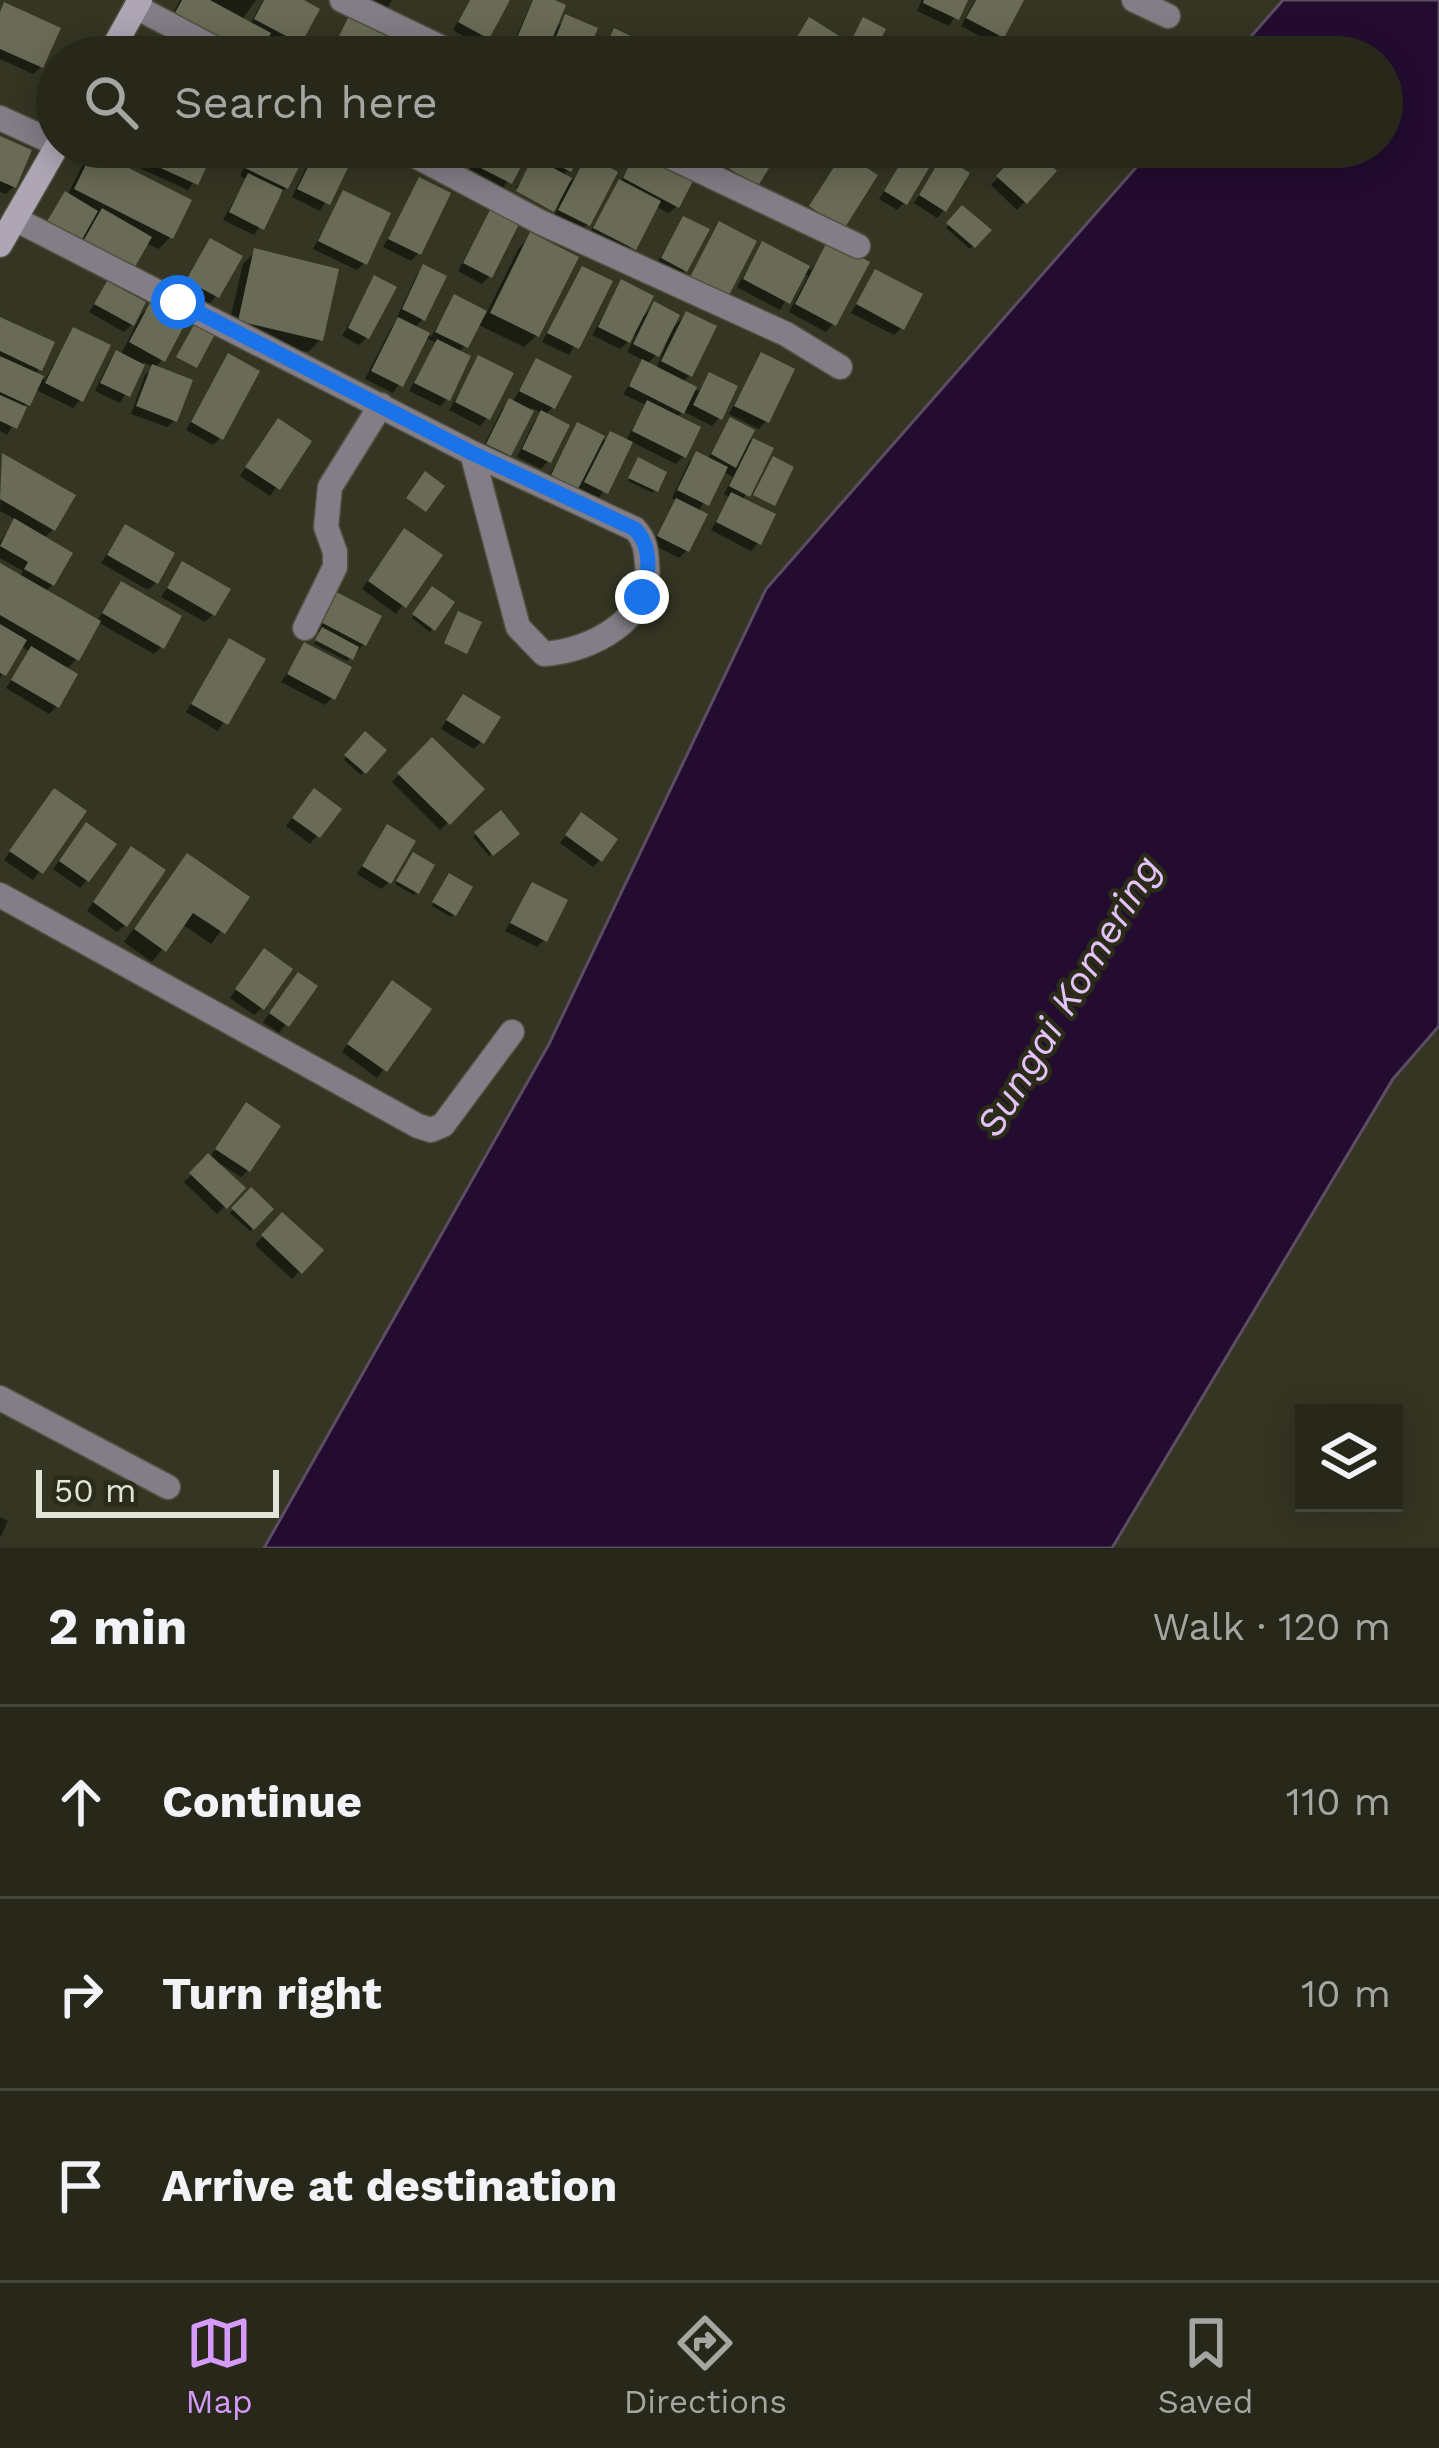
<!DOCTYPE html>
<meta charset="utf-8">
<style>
body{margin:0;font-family:"Work Sans",sans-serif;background:#2f3023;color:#f1f3f6}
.controls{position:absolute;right:36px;bottom:36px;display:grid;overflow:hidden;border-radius:0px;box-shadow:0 6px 30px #0003}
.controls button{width:108px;height:108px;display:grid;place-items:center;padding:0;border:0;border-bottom:3px solid #434439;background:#27281a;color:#f1f3f6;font:60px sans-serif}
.scale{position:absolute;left:36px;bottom:30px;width:243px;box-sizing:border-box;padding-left:12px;border:6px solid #e3e4d8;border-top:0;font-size:33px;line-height:42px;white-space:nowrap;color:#e3e4d8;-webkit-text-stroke:9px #2a2b18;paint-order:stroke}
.stop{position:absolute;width:36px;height:36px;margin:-27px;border:9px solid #1a73e8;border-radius:50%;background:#fff}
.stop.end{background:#1a73e8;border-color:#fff;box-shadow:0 3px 12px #0008}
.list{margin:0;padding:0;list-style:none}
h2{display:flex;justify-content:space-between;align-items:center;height:156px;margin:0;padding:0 48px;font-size:51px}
h2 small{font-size:39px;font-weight:400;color:#a4a6a2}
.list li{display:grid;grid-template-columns:78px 1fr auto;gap:36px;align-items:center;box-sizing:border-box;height:192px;padding:0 48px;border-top:3px solid #434439}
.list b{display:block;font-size:45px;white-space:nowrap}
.list em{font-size:39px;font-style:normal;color:#a4a6a2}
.icon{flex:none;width:66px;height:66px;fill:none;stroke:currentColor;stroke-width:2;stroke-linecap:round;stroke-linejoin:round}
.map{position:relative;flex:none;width:1439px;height:1548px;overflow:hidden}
.search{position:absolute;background:#27281a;box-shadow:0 6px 30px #0003;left:36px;right:36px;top:36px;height:132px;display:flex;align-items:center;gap:30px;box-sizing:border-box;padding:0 42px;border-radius:66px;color:#a4a6a2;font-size:45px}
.sheet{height:732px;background:#27281a}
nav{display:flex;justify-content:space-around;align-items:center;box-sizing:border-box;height:168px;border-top:3px solid #434439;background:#27281a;font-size:33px;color:#a4a6a2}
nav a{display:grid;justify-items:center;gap:6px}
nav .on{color:#d69bfa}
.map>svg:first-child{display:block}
.water{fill:#240c31;stroke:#5d4d63;stroke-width:3}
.shadow{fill:#0007;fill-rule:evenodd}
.building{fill:#696b56}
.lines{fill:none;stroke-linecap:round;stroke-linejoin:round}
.street-casing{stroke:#50513f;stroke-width:27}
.secondary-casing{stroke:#50513f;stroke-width:27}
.street{stroke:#827d86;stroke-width:24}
.secondary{stroke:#aea6b4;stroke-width:24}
.route{stroke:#1a73e8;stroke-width:15}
.labels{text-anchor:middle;stroke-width:9;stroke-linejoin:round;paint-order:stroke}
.water-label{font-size:39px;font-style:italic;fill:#e4c2f9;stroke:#2a2b18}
</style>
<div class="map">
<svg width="1439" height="1548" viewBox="0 0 1439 1548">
<rect width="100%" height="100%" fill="#343522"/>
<!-- water -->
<polygon class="water" points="1283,0 1439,0 1439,1026 1393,1079 1112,1548 264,1548 549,1044 766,589 1154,147 1382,147 1382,57 1233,57"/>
<!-- shadow -->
<g class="shadow">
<polygon points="180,0 256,0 241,21 250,25 263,0 298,0 299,43 292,49 308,57 263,57 275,41 266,36 256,57 161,57 175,35 165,30"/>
<polygon points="340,0 392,0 386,11"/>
<polygon points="470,0 507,0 479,45 453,30"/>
<polygon points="533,0 547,0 553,31 566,18 583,57 507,57"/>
<polygon points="922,0 965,0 949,26 917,11"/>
<polygon points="975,0 1021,0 994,44 961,26"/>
<polygon points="5,6 41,67 33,74 0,59 0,11"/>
<polygon points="350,20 418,52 416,57 327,57"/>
<polygon points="0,139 13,187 6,194 0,192"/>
<polygon points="122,147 216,147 188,190 117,158"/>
<polygon points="254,147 305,147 286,187 254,235 223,220 246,179 240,176"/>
<polygon points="316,147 353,150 320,211 292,197"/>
<polygon points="436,147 477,147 472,156 478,159 484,147 528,147 502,190 427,164"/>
<polygon points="537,147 571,147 568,170 562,176 572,181 587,159 587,225 580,232 553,218 560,202 554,208 516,188 537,158 533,156"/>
<polygon points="727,147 778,147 755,184 712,170"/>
<polygon points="851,147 894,147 883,164 850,150"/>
<polygon points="960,147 993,147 973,165 958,149"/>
<polygon points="1027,147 1053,171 1017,210 991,185"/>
<polygon points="638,152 677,206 669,213 655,206 626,255 588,236"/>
<polygon points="910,152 904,203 897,210 879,199"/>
<polygon points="94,154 170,237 159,249 145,243 77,252 85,233 41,232 58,203 67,196 82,166"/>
<polygon points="943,160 944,210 937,218 914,203"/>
<polygon points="420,181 418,253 411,261 383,247"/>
<polygon points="344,193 364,263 357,270 313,249"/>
<polygon points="962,209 987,230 970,249 946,228"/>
<polygon points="490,213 489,276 482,284 458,271"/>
<polygon points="684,219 685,270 678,278 655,266"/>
<polygon points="531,236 536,336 524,347 477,324 459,354 447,399 440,406 409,391 436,343 427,338 393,393 365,379 391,328 400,319 397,317 417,275 424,268 423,319 414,328 431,337 454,298 486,314 519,248"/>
<polygon points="210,241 216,296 209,304 180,288"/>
<polygon points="763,244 811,270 829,244 833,324 826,332 789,312 808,276 803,273 780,310 737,287"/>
<polygon points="255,252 320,340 308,352 227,333 243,264"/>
<polygon points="582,269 609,283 569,355 542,342"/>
<polygon points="875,272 901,328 894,335 851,313"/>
<polygon points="375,279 367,337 359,345 342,336"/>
<path d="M622 283 640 320 654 305 670 331 686 314 690 375 682 382 699 391 710 376 719 418 712 426 683 411 676 418 683 456 676 464 630 441 598 500 545 483 578 426 605 440 610 435 625 442 646 405 623 394 645 361 627 352 636 335 620 349 592 335ZM666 345 656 369 647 364Z"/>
<polygon points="107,285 134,322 124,332 89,312"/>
<polygon points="152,304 162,360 154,368 175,420 167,427 131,414 145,375 154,367 144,362 120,403 95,391 109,362 117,354 120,356 141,315"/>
<polygon points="0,320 39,369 34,375 45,380 73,330 80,400 73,408 34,389 7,435 0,431"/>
<polygon points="761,356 766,421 759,429 729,414"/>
<polygon points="229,357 220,438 213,445 186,430"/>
<polygon points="479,359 487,418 480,426 449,410"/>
<polygon points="536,361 553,407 544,416 548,461 541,469 517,457 534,422 542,413 532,408 501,462 481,452 502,409 512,403"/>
<polygon points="730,421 748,438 770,449 742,501 758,543 751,551 711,530 730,497 724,494 733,477 723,471 698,512 687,550 679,558 652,544 678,501 672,498 689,462 697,455 707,460"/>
<polygon points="271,430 308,442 270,496 240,476"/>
<polygon points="2,456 53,529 43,539 52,585 45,592 97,621 121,584 161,647 154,654 97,622 76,659 66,670 57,706 49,714 6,688 30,651 20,646 0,678 0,569 19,577 23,571 0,558 0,542 17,520 0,511"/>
<polygon points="636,464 655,490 653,493 628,481"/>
<polygon points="125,527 156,582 148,590 101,563"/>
<polygon points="397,539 439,556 396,614 362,589"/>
<polygon points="182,565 213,614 205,622 161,597"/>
<polygon points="432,590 451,603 430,632 412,618"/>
<polygon points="324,600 364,644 347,661 314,644 320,633 310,628"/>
<polygon points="229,642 261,660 218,731 186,712"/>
<polygon points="305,645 332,698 325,705 281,682"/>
<polygon points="456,705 481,742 474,749 441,729"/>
<polygon points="365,735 383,750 361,775 344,760"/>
<polygon points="432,741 481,789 440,830 392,782"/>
<polygon points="47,799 83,811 33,880 4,860"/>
<polygon points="307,799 338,809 310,844 286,826"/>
<polygon points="500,814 516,834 489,856 473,837"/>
<polygon points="574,824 600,860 593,867 560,843"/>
<polygon points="387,827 389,882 381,889 357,874"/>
<polygon points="79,834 87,880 80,888 53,869"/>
<polygon points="124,857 125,925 117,932 87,911"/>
<polygon points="187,857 246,898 211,944 182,924 152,962 124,942"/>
<polygon points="411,859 416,892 414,895 395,884"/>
<polygon points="447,879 454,914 451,917 432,906"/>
<polygon points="532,885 544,940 537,947 505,931"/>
<polygon points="257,959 262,1008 254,1015 230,998"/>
<polygon points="291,983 314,987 279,1033 263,1022"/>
<polygon points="385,992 428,1009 377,1078 342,1052"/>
<polygon points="239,1113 248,1170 241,1177 221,1164 219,1167 242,1188 217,1214 184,1182 209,1159"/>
<polygon points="251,1191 270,1209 250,1231 230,1213"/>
<polygon points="282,1216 319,1250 292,1279 255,1245"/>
<polygon points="0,1517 8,1521 0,1538"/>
</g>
<!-- building -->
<g class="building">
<polygon points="182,0 210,0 271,33 259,57 237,57 170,22"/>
<polygon points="264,0 304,0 320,9 301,44 254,19"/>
<polygon points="470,0 510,0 489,39 458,22"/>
<polygon points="533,0 555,0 566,5 545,57 509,57"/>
<polygon points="924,0 968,0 959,20 923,3"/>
<polygon points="976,0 1024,0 1004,38 966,18"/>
<polygon points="4,2 61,28 43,68 0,49 0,12"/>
<polygon points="565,14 598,28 586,57 548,57"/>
<polygon points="349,16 422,51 419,57 329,56"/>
<polygon points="809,17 841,37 829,57 785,57"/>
<polygon points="863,17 886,29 872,57 852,57 845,53"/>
<polygon points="614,28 647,44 651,36 671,46 666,57 601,57"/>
<polygon points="173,34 223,57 162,57"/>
<polygon points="275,37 315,57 264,57"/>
<polygon points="0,136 32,150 16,188 0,181"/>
<polygon points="124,147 200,147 213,153 198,185 123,151"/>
<polygon points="255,147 309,147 288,189 245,168"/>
<polygon points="318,147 357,149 330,205 297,189"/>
<polygon points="437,147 481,147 466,174 432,156"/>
<polygon points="485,147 531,147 512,184 475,165"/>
<polygon points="536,147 578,147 583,150 571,172 533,152"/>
<polygon points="727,147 782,147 758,186 718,162"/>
<polygon points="1023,147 1032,147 1057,171 1027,204 996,176"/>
<polygon points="637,149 694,179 679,208 623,178"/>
<polygon points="909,149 932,163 907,205 884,191"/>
<polygon points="93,150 192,200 173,239 74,189"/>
<polygon points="843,153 878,175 844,229 809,206"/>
<polygon points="587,155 618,172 590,226 558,210"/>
<polygon points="942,156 970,173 946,212 919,195"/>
<polygon points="533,157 572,178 554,212 516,191"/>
<polygon points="248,173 283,190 264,230 229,212"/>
<polygon points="419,177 451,193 421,255 388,239"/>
<polygon points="619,179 661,201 636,250 593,228"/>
<polygon points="343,190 391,213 367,265 318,241"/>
<polygon points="65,191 98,211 80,243 46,223"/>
<polygon points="962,205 992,230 975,248 946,223"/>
<polygon points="102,208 152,237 132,272 82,243"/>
<polygon points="490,210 519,224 492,278 463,263"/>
<polygon points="683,216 710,229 687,272 661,258"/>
<polygon points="719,221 757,241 726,301 688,281"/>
<polygon points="530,232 579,257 539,337 490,313"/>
<polygon points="210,238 243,256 219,298 186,280"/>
<polygon points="828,240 870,262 836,326 795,304"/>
<polygon points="762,241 810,266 790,304 743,279"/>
<polygon points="254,248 339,269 323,341 238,321"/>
<polygon points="423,264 447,276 425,321 402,309"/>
<polygon points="582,266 613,281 579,349 547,333"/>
<polygon points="875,269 923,294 904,330 856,304"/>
<polygon points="374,275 397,287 369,339 348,328"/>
<polygon points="621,279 654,296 630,343 598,327"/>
<polygon points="107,281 146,302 134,326 94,304"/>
<polygon points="454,294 487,311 468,348 435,332"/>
<polygon points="151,301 187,320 165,362 129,342"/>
<polygon points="654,301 680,315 659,357 633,344"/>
<polygon points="686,311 717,326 692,377 661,361"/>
<polygon points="0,317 55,342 42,371 0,351"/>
<polygon points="398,317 430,333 403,387 371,371"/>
<polygon points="195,323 215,334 197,368 176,357"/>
<polygon points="73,327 111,345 83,402 45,383"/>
<polygon points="437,339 471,356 450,401 414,383"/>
<polygon points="116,350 145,365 130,397 100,383"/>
<polygon points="761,352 795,369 769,423 734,406"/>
<polygon points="228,353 260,371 223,440 191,422"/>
<polygon points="478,355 514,373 490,420 455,402"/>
<polygon points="0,356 44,376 30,406 0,392"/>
<polygon points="536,358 572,376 555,409 519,391"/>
<polygon points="642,359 697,387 684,414 629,386"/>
<polygon points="152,364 193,380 177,422 136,406"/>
<polygon points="709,372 738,386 722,420 693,405"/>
<polygon points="0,395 27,407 17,429 0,421"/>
<polygon points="509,398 534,411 511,456 486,444"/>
<polygon points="647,400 701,427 686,458 632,431"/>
<polygon points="541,410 570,425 551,463 522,449"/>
<polygon points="730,417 755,430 736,468 711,454"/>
<polygon points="278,418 312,441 280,490 245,467"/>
<polygon points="577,422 605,436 578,489 551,475"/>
<polygon points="610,431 633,442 608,494 584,482"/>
<polygon points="753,438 774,448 750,497 729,486"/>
<polygon points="696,451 728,467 709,506 677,490"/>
<polygon points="2,453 76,495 55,531 0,499"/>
<polygon points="773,456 794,467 775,506 753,495"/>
<polygon points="638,457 667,472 658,492 628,478"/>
<polygon points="425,471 445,486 426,512 406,498"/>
<polygon points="731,492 776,514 761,545 716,522"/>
<polygon points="676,498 708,514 689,552 657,536"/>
<polygon points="14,518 73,553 54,586 24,569 28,562 0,546"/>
<polygon points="125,524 175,553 158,584 107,555"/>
<polygon points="404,528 443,555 406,608 368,581"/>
<polygon points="182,561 231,589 215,616 167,588"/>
<polygon points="0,563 101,621 79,661 0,615"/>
<polygon points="121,581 182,616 164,649 102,613"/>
<polygon points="432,586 455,602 435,631 412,614"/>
<polygon points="331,589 382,616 366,646 315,619"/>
<polygon points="458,611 482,622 467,654 444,643"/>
<polygon points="0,624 27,640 6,676 0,673"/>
<polygon points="322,627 359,647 353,660 315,640"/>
<polygon points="229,638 266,659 228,725 191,704"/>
<polygon points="304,642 352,667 335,700 287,674"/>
<polygon points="31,646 78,674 59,708 11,680"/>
<polygon points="463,694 501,717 484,744 446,720"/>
<polygon points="365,731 387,750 366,774 344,755"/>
<polygon points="432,737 485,789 450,825 397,773"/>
<polygon points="54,788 87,811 43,874 9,851"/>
<polygon points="314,788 342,809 320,838 292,818"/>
<polygon points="501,810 520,834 493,856 474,832"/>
<polygon points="581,812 618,839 602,862 565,835"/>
<polygon points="86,822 117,844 89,882 59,861"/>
<polygon points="387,824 416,841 391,884 362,866"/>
<polygon points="131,846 166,870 127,927 93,902"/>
<polygon points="413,852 435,865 419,894 396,881"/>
<polygon points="187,853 250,897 225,934 193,913 166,952 134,929"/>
<polygon points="449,873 473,887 456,916 432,902"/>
<polygon points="532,882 568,900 547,942 510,923"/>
<polygon points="264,948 293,969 264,1010 235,989"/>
<polygon points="298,972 318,986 289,1027 269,1013"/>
<polygon points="392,980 432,1009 387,1072 347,1044"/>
<polygon points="246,1102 281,1126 250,1172 215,1149"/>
<polygon points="208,1153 246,1188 227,1209 189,1173"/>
<polygon points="251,1187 274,1209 254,1230 231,1208"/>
<polygon points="282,1212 324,1250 302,1274 261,1235"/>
</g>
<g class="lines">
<defs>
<g id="street">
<polyline points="342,0 461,57"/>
<polyline points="1134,0 1168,16"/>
<polyline points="136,7 231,57"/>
<polyline points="0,118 57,144"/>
<polyline points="399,147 540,222 786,334 840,367"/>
<polyline points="650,147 858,246"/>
<path d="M15 219 472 453 635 529C645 540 646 549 647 564 653 619 591 651 544 654L518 627 472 453"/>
<polyline points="305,628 335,567 335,552 326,527 330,487 381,405"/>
<polyline points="0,895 418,1126 431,1130 443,1125 512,1032"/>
<polyline points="0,1398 168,1487"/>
</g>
<g id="secondary">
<polyline points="108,57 140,0"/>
<polyline points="0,245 57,146"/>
</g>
</defs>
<!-- street casing -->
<use href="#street" class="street-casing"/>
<!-- secondary casing -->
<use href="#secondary" class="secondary-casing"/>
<!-- street -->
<use href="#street" class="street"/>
<!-- secondary -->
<use href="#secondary" class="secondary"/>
</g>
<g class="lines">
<!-- route -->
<path class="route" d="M178 302 472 453 635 529C653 548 649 574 642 597"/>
</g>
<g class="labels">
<!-- water labels -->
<g class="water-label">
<text transform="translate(1068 996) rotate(-59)" y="14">Sungai Komering</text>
</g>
</g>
</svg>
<div class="controls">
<button><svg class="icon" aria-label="layers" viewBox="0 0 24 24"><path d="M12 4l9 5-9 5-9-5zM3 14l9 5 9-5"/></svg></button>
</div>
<div class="scale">50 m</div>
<div class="stop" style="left:178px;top:302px"></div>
<div class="stop end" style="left:642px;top:597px"></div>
<div class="search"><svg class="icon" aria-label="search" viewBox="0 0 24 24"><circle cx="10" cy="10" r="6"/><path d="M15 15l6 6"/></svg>Search here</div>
</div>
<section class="sheet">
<h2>2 min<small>Walk · 120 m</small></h2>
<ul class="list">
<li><svg class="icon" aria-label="ahead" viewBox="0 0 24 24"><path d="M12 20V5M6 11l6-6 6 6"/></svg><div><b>Continue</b></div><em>110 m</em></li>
<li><svg class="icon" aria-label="right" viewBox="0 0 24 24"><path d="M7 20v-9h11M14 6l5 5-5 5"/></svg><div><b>Turn right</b></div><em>10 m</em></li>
<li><svg class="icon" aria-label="arrive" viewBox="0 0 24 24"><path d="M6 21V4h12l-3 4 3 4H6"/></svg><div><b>Arrive at destination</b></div></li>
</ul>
</section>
<nav>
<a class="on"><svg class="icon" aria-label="map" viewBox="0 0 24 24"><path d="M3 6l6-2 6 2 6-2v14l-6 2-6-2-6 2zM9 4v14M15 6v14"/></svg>Map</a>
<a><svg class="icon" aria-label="directions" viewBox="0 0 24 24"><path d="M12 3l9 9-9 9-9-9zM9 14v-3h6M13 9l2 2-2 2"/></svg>Directions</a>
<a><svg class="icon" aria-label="saved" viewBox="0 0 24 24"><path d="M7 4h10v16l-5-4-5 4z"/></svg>Saved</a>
</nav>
